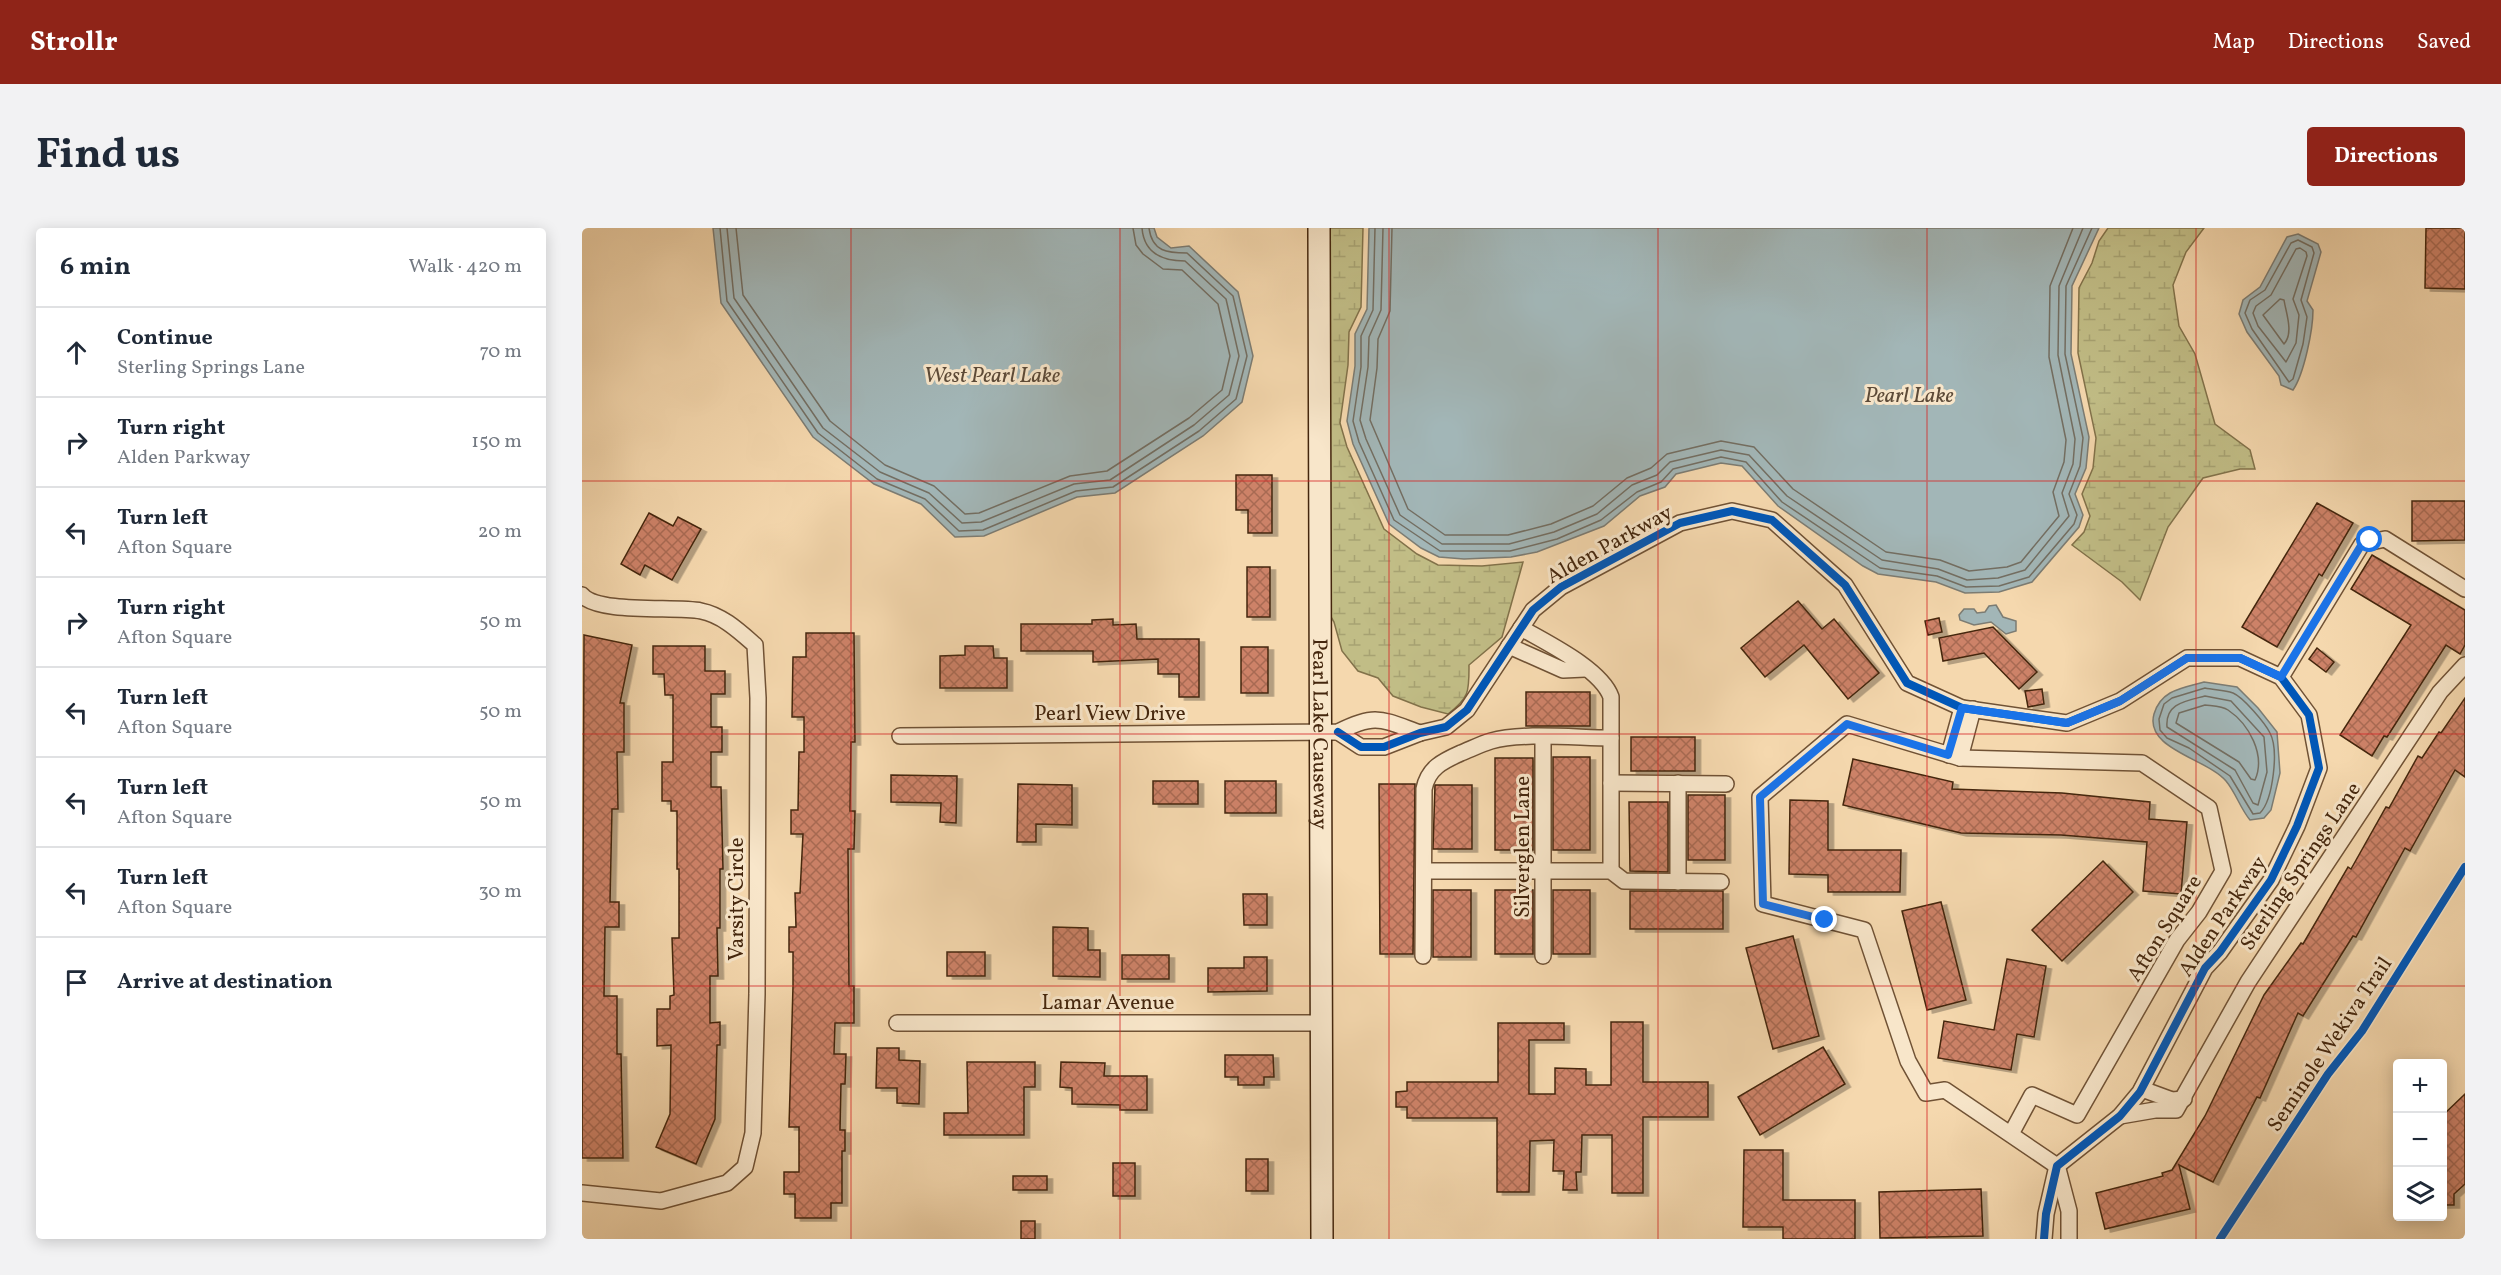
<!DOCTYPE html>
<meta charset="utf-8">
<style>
body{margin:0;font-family:Vollkorn,serif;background:#f2f2f3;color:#1f2937}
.controls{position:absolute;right:18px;bottom:18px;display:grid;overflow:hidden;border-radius:6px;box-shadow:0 3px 15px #0003}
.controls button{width:54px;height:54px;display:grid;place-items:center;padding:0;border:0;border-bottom:2px solid #e0e1e3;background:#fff;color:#1f2937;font:30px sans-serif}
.stop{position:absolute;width:18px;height:18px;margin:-14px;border:4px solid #1a73e8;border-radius:50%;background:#fff}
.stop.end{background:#1a73e8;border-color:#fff;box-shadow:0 2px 6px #0008}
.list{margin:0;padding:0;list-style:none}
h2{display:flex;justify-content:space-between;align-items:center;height:78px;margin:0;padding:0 24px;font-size:26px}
h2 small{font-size:20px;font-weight:400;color:#747a83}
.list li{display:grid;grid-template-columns:39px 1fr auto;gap:18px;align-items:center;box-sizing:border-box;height:90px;padding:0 24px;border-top:2px solid #e0e1e3}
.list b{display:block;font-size:22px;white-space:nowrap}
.list p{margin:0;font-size:20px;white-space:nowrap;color:#747a83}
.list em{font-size:20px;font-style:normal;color:#747a83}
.icon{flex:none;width:33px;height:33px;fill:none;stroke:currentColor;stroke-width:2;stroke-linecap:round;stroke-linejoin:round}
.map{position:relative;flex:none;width:1883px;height:1011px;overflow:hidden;border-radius:6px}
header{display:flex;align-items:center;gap:36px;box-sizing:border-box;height:84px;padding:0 30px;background:#8f2418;color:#fff}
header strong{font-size:28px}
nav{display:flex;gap:33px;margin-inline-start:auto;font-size:21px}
.intro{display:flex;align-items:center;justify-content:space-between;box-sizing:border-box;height:144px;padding:0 36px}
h1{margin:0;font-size:42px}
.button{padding:15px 27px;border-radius:6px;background:#8f2418;color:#fff;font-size:21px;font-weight:700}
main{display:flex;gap:36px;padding:0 36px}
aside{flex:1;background:#fff;border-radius:6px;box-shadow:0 3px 15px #0003}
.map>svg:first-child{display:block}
.wetland{fill:url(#wetland-marsh);stroke:#82724a;stroke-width:1.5}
.water{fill:#a2b6b7;stroke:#7c7c73;stroke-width:1.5}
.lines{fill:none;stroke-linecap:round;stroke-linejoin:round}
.shore{stroke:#736e62;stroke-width:1.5}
.building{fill:url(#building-cross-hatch);stroke:#44260d;stroke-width:1.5;filter:url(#shadow)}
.street-casing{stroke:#705235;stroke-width:18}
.secondary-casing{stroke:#44260d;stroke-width:24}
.street{stroke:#f8e6ca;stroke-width:15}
.secondary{stroke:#f8e6ca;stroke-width:21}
.cycleway-casing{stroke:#f8e6ca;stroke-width:11}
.cycleway{stroke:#0057b8;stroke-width:8}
.route{stroke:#1a73e8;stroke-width:8}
.grid{fill:none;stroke:#d62828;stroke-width:1.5;stroke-opacity:0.55}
.labels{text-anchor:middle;stroke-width:6;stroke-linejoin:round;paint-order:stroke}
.street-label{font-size:21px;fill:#44260d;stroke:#f8e6ca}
.water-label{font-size:22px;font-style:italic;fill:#5c4a38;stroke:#f8e6ca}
</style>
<header>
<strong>Strollr</strong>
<nav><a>Map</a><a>Directions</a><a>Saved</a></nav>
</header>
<div class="intro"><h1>Find us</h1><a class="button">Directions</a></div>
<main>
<aside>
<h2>6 min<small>Walk · 420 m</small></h2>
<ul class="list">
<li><svg class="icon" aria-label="ahead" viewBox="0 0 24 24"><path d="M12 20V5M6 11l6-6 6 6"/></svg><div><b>Continue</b><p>Sterling Springs Lane</p></div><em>70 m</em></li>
<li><svg class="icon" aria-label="right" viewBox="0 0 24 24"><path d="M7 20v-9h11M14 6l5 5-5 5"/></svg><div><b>Turn right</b><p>Alden Parkway</p></div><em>150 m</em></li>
<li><svg class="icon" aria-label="left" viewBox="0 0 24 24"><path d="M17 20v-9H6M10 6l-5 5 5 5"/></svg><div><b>Turn left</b><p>Afton Square</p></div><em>20 m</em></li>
<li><svg class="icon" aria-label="right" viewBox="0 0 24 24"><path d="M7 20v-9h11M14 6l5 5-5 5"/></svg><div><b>Turn right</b><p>Afton Square</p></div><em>50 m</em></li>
<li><svg class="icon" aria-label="left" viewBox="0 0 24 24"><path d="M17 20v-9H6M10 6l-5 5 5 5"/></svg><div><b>Turn left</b><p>Afton Square</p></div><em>50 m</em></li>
<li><svg class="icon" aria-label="left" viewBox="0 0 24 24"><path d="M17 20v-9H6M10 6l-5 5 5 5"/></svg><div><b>Turn left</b><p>Afton Square</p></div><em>50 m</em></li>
<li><svg class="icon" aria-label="left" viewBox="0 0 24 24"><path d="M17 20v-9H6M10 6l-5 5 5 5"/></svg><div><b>Turn left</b><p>Afton Square</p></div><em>30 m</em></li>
<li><svg class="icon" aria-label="arrive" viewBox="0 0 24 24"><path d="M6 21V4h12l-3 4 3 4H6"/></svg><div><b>Arrive at destination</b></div></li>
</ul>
</aside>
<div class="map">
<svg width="1883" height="1011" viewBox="0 0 1883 1011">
<defs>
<pattern id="wetland-marsh" width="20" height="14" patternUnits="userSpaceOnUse" patternTransform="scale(1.5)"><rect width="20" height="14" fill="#c1bd86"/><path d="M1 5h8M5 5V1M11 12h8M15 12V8" fill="none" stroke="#a7a272"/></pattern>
<pattern id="building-cross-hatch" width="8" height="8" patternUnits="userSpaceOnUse" patternTransform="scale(1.5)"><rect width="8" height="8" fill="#cd8267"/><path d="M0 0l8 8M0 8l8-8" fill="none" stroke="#a86a53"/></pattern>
<filter id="shadow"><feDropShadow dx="5.5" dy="3" stdDeviation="0" flood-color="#0004"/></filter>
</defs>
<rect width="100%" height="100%" fill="#f5d8ae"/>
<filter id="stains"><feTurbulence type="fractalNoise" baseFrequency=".00333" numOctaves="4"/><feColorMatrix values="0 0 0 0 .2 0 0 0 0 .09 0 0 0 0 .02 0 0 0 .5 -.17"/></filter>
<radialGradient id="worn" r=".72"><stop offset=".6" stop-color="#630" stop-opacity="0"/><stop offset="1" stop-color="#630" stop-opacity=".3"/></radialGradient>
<!-- wetland -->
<g class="wetland">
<path d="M745 0H781L779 79 767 104 766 137 758 195 765 219 802 301 835 326 856 337 900 338 941 334 920 409 887 437C887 463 888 469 866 486L839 479 811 468 796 450 776 443 760 423 752 394 745 382Z"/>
<polygon points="1526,0 1622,0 1604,24 1591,57 1597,98 1613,126 1633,196 1668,222 1673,241 1658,241 1621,250 1586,299 1558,372 1540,354 1490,317 1502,304 1508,288 1500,266 1511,240 1514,210 1496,125 1497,60 1510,35 1517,13"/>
</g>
<!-- water -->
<g class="water">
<polygon points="131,0 572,0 575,9 589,20 607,18 656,64 671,128 660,174 621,208 533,265 495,269 402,308 373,309 339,276 292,256 231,209 139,75"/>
<polygon points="787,0 1517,0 1490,58 1489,126 1507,209 1504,240 1493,266 1501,287 1497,299 1450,354 1417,364 1383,365 1354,354 1296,346 1281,338 1196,278 1160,238 1139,235 1094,246 1083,259 1058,268 1022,298 955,324 929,329 882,331 857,329 839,320 807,296 771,216 765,193 773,138 773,106 785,81"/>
<path d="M1716 6 1736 16 1739 24 1725 73 1731 82C1731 102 1722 146 1711 162L1699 157 1697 148 1665 104 1657 86 1661 72 1678 59 1705 9Z"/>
<polygon points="1414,377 1421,389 1434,393 1434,403 1424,406 1409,394 1392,397 1378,392 1377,387 1382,381 1392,381 1395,385 1403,384 1407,378"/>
<path d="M1622 454 1655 459 1676 480 1695 504 1698 545 1689 582 1682 590 1668 592C1658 580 1654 565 1644 553 1626 531 1562 521 1572 486 1579 462 1600 460 1622 454Z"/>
</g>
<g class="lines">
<!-- shore -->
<g class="shore">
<path d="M138 0 145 73 236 205 295 251 343 271 377 303 401 302 494 263 531 259 617 203 654 171 665 128 651 68 605 25C586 25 570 24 567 0"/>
<path d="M145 0 152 70 241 200 298 244 347 265 380 295 399 294 492 256 528 252 612 197 647 167 657 128 644 71 603 33C581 33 562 26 560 0"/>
<polyline points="154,0 161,67 248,193 303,237 352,258 383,286 397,285 488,248 525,243 607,190 640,162 648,128 636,76 600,42 581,41 561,26 554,17 551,0"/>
<polyline points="793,0 791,82 779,108 779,139 771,193 777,214 812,292 858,323 928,323 975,311 1019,292 1055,264 1079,254 1091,241 1139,229 1164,234 1200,274 1298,340 1355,348 1384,359 1417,358 1447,349 1492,296 1495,287 1487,266 1498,238 1501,210 1483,126 1484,58 1510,0"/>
<polyline points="801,0 799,82 787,109 786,139 778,192 784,211 818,287 860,316 927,316 972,304 1015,286 1050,257 1075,247 1088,234 1139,222 1167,227 1205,268 1300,332 1356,341 1385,352 1416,350 1443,342 1487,288 1480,265 1491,236 1493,211 1476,127 1477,58 1501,0"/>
<polyline points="810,0 808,83 796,111 795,140 788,192 826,281 863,307 926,307 969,296 1011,278 1045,250 1069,240 1085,226 1139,213 1172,219 1211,261 1304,324 1358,332 1387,343 1425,339 1439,334 1477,288 1471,264 1482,234 1484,212 1467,129 1468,58 1491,0"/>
<polygon points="1716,12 1730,19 1732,25 1719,72 1725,89 1721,116 1711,151 1707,154 1670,101 1663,85 1668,72 1683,62 1709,15"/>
<polygon points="1718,20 1724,24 1725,28 1711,71 1717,87 1714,115 1704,134 1676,98 1671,85 1674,78 1689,67 1714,21"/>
<path d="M1698 71 1702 72C1704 85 1712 105 1702 116L1681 87Z"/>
<path d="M1623 460C1632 462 1642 462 1651 465 1661 469 1683 495 1688 505 1697 522 1691 572 1678 585L1671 586 1648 548 1607 520 1585 510 1578 502 1577 491 1582 476 1590 470Z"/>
<path d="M1623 468 1649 473 1682 509 1685 544 1676 577 1671 575 1653 542 1585 499C1583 475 1604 473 1623 468Z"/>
<path d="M1623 477C1630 478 1640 478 1646 482 1667 496 1684 527 1673 552L1669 551 1657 534 1594 495 1597 485Z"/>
</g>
</g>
<!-- building -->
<g class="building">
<polygon points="1844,0 1883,0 1883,61 1843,60"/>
<polygon points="654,247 690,247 690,305 666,305 666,282 654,282"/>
<polygon points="1830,273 1883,273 1883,312 1830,313"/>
<polygon points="1735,275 1771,295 1740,348 1737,346 1695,419 1660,399"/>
<polygon points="67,285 91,298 96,289 119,301 90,352 63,337 58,347 39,336"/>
<polygon points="1790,327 1883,382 1883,417 1878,426 1864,417 1805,509 1802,508 1790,528 1758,507 1829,397 1769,361"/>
<rect x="665" y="339" width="23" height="50"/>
<polygon points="1216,373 1240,401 1252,391 1297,445 1266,471 1222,417 1183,449 1159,420"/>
<polygon points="1357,390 1360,404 1346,407 1343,393"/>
<polygon points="531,391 531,397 554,396 555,411 617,411 617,469 597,469 597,446 576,446 576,431 511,434 511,423 439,423 439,396 510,396 510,392"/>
<polygon points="1411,399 1455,444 1437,461 1402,425 1361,433 1357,410"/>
<polygon points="224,405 272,405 273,514 269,514 268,583 273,583 272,621 266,621 267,758 272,758 272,795 253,795 252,826 264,826 263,856 259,856 258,902 263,902 263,923 260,923 260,975 249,975 249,990 213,990 213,966 202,966 202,944 217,944 217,899 207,899 211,758 211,724 207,724 207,699 214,699 213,665 218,665 221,606 209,606 209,582 216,582 217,524 222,524 222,489 210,489 211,429 224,429"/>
<polygon points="2,407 50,417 38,475 42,475 42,524 35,524 36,581 30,581 28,674 37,674 37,699 23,699 22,768 35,768 35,826 39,826 41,930 0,930"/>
<polygon points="71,418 123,418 123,443 143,443 143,466 129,466 129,499 140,499 140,524 129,524 129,559 139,559 141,641 138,641 138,700 135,700 136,748 128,748 128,795 138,794 138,817 135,817 133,891 114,936 74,919 88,886 89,817 75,818 75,781 88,781 88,768 92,767 90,710 97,710 97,641 95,641 95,583 89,583 89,573 80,573 80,534 91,534 91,467 83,467 82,446 71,446"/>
<polygon points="383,418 411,418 412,430 425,430 425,460 358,460 358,428 383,427"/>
<rect x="659" y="419" width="27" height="46"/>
<polygon points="1735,420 1752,434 1744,444 1727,431"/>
<polygon points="1460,461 1462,476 1446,479 1443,463"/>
<rect x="944" y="464" width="64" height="34"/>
<polygon points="1883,470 1883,549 1873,542 1828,623 1823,620 1774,709 1771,708 1721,788 1716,785 1678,870 1675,869 1631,954 1597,937 1608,981 1523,1001 1514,965 1581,948 1580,945 1590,942 1623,888 1682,767 1719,715 1721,716 1766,639 1769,641 1804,579 1807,580 1836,528 1840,530 1857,504 1859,505"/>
<rect x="1049" y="509" width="64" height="34"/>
<rect x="971" y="529" width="37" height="93"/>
<rect x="913" y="530" width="38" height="92"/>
<polygon points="1271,531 1371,554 1370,561 1480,565 1568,574 1567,591 1605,594 1599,666 1561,663 1565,614 1479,607 1379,605 1261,577"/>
<polygon points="309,547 375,548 374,595 358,594 359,575 309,574"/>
<rect x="571" y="553" width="45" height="23"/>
<rect x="643" y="553" width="51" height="32"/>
<polygon points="436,556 490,557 490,597 454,596 454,614 435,614"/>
<polygon points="797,556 833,556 831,726 798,726"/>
<polygon points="853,557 890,557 890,621 851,621"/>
<rect x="1106" y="567" width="37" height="65"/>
<polygon points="1208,572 1246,573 1246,622 1319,622 1318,664 1246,664 1246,647 1207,646"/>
<polygon points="1047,574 1086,574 1086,644 1048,643"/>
<polygon points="1521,633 1551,664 1480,733 1450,702"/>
<rect x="851" y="662" width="38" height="67"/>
<rect x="913" y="662" width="38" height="64"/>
<rect x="971" y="662" width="37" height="64"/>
<rect x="1048" y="663" width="93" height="38"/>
<polygon points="661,666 685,666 685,697 662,697"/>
<polygon points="1359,674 1384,772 1345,782 1320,683"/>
<polygon points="471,699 506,700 506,722 518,722 518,749 471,748"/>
<polygon points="1211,708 1237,808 1191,821 1164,720"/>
<rect x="365" y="724" width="38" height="24"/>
<rect x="540" y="727" width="47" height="24"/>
<polygon points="662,729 685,729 685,763 626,764 626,740 662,740"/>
<polygon points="1425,731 1464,738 1452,809 1435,806 1429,842 1356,830 1362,793 1412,802"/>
<polygon points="1029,794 1061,794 1061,854 1126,854 1126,889 1061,889 1061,965 1030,965 1030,907 1000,907 999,944 994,944 995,962 981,962 982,943 971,943 972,912 948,913 947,964 915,964 915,890 825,890 825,879 814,879 814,864 825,863 825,854 916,854 916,795 982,795 982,812 947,812 947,866 973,866 973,840 1004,841 1004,857 1029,857"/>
<polygon points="1241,819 1263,856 1178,907 1156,869"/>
<polygon points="295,820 317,820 317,832 338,833 337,876 315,875 315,860 294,860"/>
<polygon points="643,827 691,827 692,849 682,849 682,857 656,857 656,849 643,849"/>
<polygon points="385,834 453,834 453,859 442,859 442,907 362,907 362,885 386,885"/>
<polygon points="479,834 523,835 522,848 565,848 565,882 538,882 538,877 490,876 490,860 478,859"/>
<polygon points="1883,866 1883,956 1872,966 1872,977 1860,977 1860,888"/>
<polygon points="1162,922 1201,922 1201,972 1273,972 1273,1011 1201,1011 1201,999 1161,999"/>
<rect x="664" y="931" width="22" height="32"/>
<rect x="531" y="935" width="22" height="33"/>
<rect x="431" y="948" width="34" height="14"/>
<polygon points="1399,961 1401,1008 1298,1010 1297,964"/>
<rect x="439" y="993" width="14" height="18"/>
</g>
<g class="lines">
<defs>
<g id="street">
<path d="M0 367C16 386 93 378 119 383 140 387 157 403 173 417L176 470 175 766 171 905 163 939 145 955 79 973 0 965"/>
<path d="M939 400C965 415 1019 441 1029 469V643"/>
<polyline points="927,418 981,442 1003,441"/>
<polyline points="1699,449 1780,316 1803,311 1883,361"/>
<polyline points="756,504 779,519 802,519 838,505 864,499 885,482 951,382 979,359 1098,295 1150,283 1190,292 1263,357 1325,455 1380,480 1485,495 1538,473 1605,430 1658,430 1699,449 1727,487 1737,540 1715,598 1689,652 1638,724 1623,740 1558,864 1538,888 1475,938 1464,986 1462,1011"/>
<path d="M318 508 756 504C794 485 799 491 838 505"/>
<polyline points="961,510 961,728"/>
<polyline points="1367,527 1380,480"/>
<polyline points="1378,530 1391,481"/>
<polyline points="1029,555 1144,556"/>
<polyline points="1096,555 1096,654"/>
<polyline points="842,643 1029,643 1042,653 1139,654"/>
<path d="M841 728 842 561C846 540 861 533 879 525 889 521 899 516 909 513 940 504 996 510 1029 510"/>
<polyline points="315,795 738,795"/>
<polyline points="1560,861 1590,872 1602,871"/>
<polyline points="1538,888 1573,882 1594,882 1666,754 1858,464 1883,437"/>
<polyline points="1429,906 1450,867 1495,887 1595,712 1617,684 1641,643 1627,580 1560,535 1378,530 1265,496 1178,569 1181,676 1282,702 1326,833 1344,865 1363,862 1475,938"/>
<polyline points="1476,941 1487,983 1487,1011"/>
</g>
<g id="secondary">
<path id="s1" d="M737 0 740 1011"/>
</g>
</defs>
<!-- street casing -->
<use href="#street" class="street-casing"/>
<!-- secondary casing -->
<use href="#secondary" class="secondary-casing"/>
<!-- street -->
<use href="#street" class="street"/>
<!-- secondary -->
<use href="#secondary" class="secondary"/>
<defs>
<g id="cycleway">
<polyline points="756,504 779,519 802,519 838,505 864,499 885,482 951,382 979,359 1098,295 1150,283 1190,292 1263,357 1325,455 1380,480 1485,495 1538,473 1605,430 1658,430 1699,449 1727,487 1737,540 1715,598 1689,652 1638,724 1623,740 1558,864 1538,888 1475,938 1464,986 1462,1011"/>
<polyline points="1638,1011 1746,846 1780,803 1883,639"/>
</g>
</defs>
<!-- cycleway casing -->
<use href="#cycleway" class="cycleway-casing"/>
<!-- cycleway -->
<use href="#cycleway" class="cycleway"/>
</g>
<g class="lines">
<!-- route -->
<polyline class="route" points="1243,692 1181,676 1178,569 1265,496 1366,527 1380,480 1485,495 1538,473 1605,430 1658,430 1699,449 1780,316 1788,312"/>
</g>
<!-- grid -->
<path class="grid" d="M269 0V1011M538 0V1011M807 0V1011M1076 0V1011M1345 0V1011M1614 0V1011M0 253H1883M0 506H1883M0 758H1883"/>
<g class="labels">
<!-- street labels -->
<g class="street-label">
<text transform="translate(1027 316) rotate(-29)" y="7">Alden Parkway</text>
<text x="528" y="492">Pearl View Drive</text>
<text dy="7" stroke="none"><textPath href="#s1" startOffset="506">Pearl Lake Causeway</textPath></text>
<text transform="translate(940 619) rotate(-90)" y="7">Silverglen Lane</text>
<text transform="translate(1718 638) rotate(-56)" y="7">Sterling Springs Lane</text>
<text transform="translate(154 671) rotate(-90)" y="7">Varsity Circle</text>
<text transform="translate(1640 688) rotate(-56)" y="7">Alden Parkway</text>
<text transform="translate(1582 700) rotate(-58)" y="7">Afton Square</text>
<text x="526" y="781">Lamar Avenue</text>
<text transform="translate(1747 816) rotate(-56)" y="7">Seminole Wekiva Trail</text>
</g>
<!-- water labels -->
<g class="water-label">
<text x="410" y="154">West Pearl Lake</text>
<text x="1327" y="174">Pearl Lake</text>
</g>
</g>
<rect width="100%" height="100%" filter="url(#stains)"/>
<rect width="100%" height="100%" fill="url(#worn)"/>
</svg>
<div class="controls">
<button>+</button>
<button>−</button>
<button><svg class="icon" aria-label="layers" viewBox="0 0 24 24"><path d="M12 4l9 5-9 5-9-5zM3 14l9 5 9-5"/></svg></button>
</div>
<div class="stop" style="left:1788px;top:312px"></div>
<div class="stop end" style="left:1243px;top:692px"></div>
</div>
</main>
